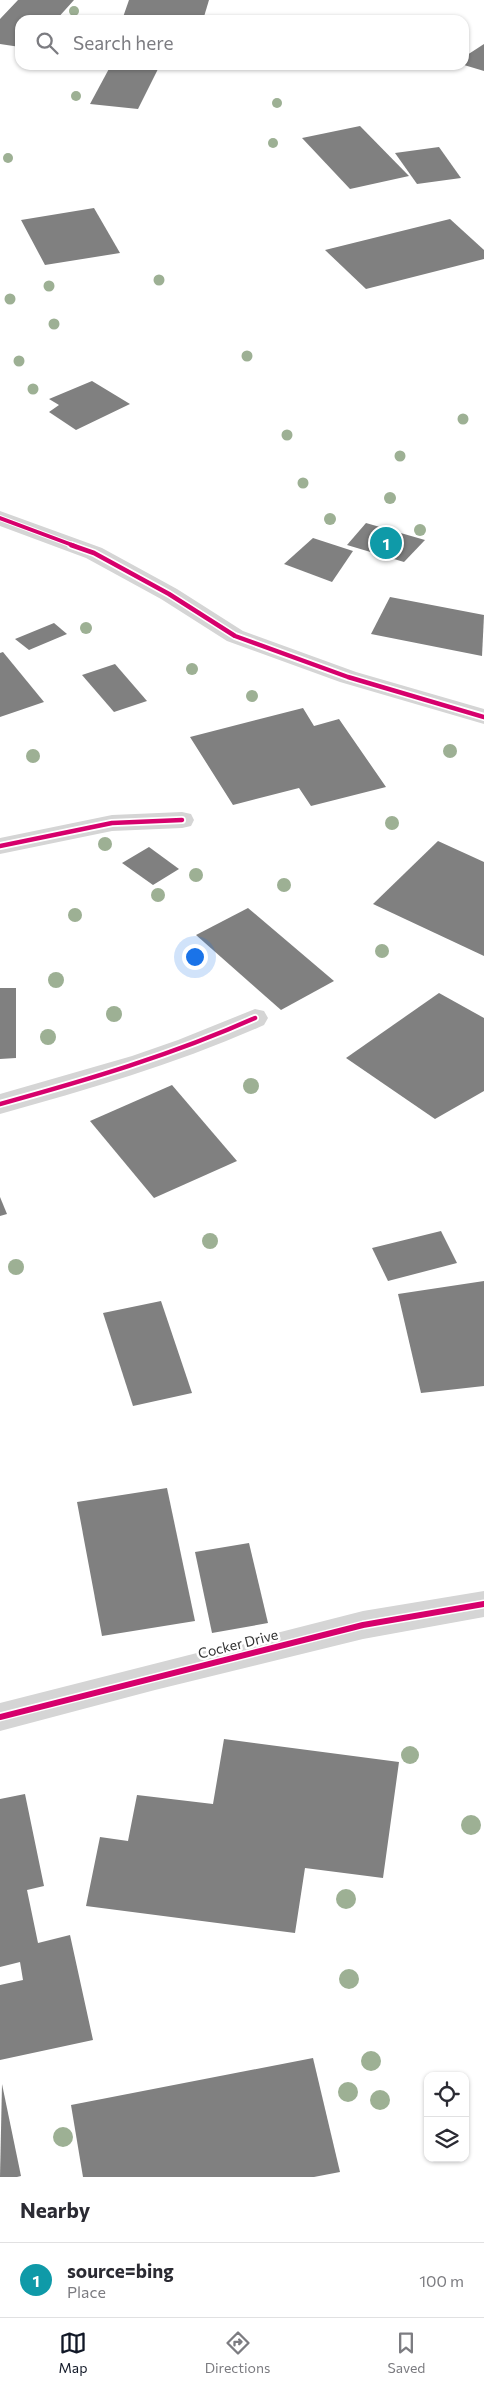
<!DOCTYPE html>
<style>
body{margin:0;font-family:Commissioner,sans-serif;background:#f7f7f7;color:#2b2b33}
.controls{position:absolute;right:15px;bottom:15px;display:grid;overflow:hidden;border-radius:10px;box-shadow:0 1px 4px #0004}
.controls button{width:45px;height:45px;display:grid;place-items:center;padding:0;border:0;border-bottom:1px solid #e1e1e2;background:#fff;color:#2b2b33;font:25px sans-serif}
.you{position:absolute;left:194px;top:956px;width:18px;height:18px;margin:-12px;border:4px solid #fff;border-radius:50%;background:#1a73e8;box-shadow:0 0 0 8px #1a73e833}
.badge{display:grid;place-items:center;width:32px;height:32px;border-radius:50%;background:#111827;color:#fff;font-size:16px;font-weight:700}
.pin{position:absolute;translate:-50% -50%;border:2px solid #fff;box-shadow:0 1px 5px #0006}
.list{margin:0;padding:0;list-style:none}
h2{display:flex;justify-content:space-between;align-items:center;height:65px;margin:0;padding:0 20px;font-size:21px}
h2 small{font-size:16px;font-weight:400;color:#7c7c81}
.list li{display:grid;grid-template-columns:32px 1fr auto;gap:15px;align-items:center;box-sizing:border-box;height:75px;padding:0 20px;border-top:1px solid #e1e1e2}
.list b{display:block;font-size:19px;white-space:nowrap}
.list p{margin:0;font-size:16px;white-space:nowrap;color:#7c7c81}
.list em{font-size:16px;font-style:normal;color:#7c7c81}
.icon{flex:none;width:28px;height:28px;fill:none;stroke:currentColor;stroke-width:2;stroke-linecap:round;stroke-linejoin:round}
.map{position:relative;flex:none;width:484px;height:2177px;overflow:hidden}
.search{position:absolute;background:#fff;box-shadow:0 1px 4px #0004;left:15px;right:15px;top:15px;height:55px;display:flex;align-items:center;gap:12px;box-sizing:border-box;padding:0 18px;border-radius:15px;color:#7c7c81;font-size:19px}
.sheet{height:140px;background:#fff}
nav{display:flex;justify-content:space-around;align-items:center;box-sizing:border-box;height:70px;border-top:1px solid #e1e1e2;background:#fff;font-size:14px;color:#7c7c81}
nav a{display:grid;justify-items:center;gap:2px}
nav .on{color:#111827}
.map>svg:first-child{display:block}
.building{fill:#808080}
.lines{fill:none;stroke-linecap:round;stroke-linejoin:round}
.minor{fill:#d5d5d5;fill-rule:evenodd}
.cycleway-far2-casing{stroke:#fff;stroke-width:6}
.cycleway-far1-casing{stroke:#fff;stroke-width:8}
.cycleway-casing{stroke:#fff;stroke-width:9}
.cycleway-far2{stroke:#d6006c;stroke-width:4}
.cycleway-far1{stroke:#d6006c;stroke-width:4.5}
.cycleway{stroke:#d6006c;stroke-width:6}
.tree{fill:#9db094}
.labels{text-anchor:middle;stroke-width:5;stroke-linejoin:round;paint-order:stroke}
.street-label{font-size:14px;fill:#313131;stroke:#fff}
</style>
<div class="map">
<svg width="484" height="2177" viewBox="0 0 484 2177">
<rect width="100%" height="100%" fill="#fff"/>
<!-- building -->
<g class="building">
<polygon points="18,0 74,0 56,20 20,20 20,47 0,44 0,19"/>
<polygon points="129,0 209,0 203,20 122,20"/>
<polygon points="484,44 484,71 464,65 464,57"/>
<polygon points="111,65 158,69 138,109 90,104"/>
<polygon points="360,126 409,176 350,189 302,138"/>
<polygon points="439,147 461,178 417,184 395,153"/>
<polygon points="94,208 120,253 45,265 21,220"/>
<polygon points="450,219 484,250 484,259 366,289 325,250"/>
<polygon points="92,381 130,404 76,430 49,412 59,405 49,399"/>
<polygon points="366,523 425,540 404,562 347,545"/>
<polygon points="313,538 353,551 332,582 284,564"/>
<polygon points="390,597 484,615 482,656 371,634"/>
<polygon points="54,623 67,634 29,650 15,639"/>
<polygon points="3,652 44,702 0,717 0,653"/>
<polygon points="115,664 147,701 114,712 82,675"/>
<polygon points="303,708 314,726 339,719 386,787 311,806 299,788 233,805 190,737"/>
<polygon points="438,841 484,862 484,956 373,904"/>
<polygon points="149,847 179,869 153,885 122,863"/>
<polygon points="248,908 334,981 281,1010 196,935"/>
<polygon points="0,988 16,988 16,1058 0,1059"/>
<polygon points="439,993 484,1018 484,1091 435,1119 346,1058"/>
<polygon points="172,1085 237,1161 154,1198 90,1121"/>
<polygon points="0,1197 7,1214 0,1216"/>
<polygon points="441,1231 457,1263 388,1281 372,1248"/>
<polygon points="484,1281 484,1386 421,1393 398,1294"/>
<polygon points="161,1301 192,1393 133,1406 103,1313"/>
<polygon points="167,1488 195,1621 102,1636 77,1502"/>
<polygon points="249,1543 268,1623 212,1633 195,1552"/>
<polygon points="224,1739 399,1762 383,1878 305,1868 295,1933 86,1906 100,1837 128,1841 137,1795 213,1804"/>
<polygon points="25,1794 44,1886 27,1890 38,1943 70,1935 93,2040 0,2060 0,1985 23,1980 20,1962 0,1967 0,1799"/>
<polygon points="313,2058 340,2172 314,2177 83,2177 71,2105"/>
<polygon points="2,2084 21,2176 17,2177 0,2177"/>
</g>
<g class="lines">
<!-- minor -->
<g class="minor">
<polygon points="0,511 102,548 177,589 243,631 356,672 484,709 484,724 340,682 227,641 161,599 86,558 0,526"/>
<polygon points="182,812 191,814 194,820 191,826 182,828 112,831 0,854 0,838 112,815"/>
<path d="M255 1009 264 1011 268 1018 264 1025C179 1063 90 1089 0 1114V1094L132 1056 178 1040Z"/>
<polygon points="484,1591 484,1617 363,1639 155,1690 0,1731 0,1703 363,1611"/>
</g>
<defs>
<polyline id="cycleway-far2" points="0,518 75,546"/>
<g id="cycleway-far1">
<polyline points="71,545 94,553 169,594 235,636 348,677 484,717"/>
<polyline points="0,846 112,823 182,820"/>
<path d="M0 1104C87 1080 172 1055 255 1018"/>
</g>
<polyline id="cycleway" points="0,1717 363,1625 484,1604"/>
</defs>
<!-- cycleway-far2 casing -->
<use href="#cycleway-far2" class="cycleway-far2-casing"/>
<!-- cycleway-far1 casing -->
<use href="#cycleway-far1" class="cycleway-far1-casing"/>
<!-- cycleway casing -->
<use href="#cycleway" class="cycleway-casing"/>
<!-- cycleway-far2 -->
<use href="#cycleway-far2" class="cycleway-far2"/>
<!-- cycleway-far1 -->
<use href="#cycleway-far1" class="cycleway-far1"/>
<!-- cycleway -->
<use href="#cycleway" class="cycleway"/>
</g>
<!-- trees -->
<g class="tree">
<circle cx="74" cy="11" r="5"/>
<circle cx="76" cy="96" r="5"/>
<circle cx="277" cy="103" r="5"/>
<circle cx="273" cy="143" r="5"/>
<circle cx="8" cy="158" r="5"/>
<circle cx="159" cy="280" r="5.5"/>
<circle cx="49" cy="286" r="5.5"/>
<circle cx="10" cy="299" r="5.5"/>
<circle cx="54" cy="324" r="5.5"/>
<circle cx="247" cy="356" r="5.5"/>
<circle cx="19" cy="361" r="5.5"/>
<circle cx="33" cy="389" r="5.5"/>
<circle cx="463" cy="419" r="5.5"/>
<circle cx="287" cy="435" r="5.5"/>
<circle cx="400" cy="456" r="5.5"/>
<circle cx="303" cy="483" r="5.5"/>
<circle cx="390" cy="498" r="6"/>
<circle cx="330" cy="519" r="6"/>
<circle cx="420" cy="530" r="6"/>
<circle cx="86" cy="628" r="6"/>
<circle cx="192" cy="669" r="6"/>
<circle cx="252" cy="696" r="6"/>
<circle cx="450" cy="751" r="7"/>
<circle cx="33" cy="756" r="7"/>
<circle cx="392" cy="823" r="7"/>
<circle cx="105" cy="844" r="7"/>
<circle cx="196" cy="875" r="7"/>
<circle cx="284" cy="885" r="7"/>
<circle cx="158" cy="895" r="7"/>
<circle cx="75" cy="915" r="7"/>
<circle cx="382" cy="951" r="7"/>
<circle cx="56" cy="980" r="8"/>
<circle cx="114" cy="1014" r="8"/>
<circle cx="48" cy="1037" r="8"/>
<circle cx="251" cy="1086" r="8"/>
<circle cx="210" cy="1241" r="8"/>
<circle cx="16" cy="1267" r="8"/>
<circle cx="410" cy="1755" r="9"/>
<circle cx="471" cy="1825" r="10"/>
<circle cx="346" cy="1899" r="10"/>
<circle cx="349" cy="1979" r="10"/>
<circle cx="371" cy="2061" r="10"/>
<circle cx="348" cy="2092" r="10"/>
<circle cx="380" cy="2100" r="10"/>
<circle cx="63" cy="2137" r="10"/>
</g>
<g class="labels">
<!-- street labels -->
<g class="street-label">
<text transform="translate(238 1644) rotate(-14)" y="5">Cocker Drive</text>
</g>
</g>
</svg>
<div class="controls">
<button><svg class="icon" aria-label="locate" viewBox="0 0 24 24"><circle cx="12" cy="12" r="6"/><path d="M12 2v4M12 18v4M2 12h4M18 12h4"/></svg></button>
<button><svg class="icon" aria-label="layers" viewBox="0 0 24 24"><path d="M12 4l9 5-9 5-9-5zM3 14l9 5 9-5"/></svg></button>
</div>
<div class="you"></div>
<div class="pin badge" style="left:386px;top:543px;background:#0f9aa8">1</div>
<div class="search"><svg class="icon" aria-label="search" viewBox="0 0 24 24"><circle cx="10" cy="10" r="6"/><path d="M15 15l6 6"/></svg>Search here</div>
</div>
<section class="sheet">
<h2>Nearby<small></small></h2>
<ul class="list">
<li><span class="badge" style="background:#0f9aa8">1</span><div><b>source=bing</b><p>Place</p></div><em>100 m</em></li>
</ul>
</section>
<nav>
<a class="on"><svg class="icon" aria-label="map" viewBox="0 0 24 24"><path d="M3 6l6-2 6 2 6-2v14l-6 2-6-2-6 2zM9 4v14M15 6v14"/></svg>Map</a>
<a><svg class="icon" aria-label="directions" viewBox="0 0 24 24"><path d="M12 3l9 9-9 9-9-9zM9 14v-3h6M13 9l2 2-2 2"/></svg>Directions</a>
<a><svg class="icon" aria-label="saved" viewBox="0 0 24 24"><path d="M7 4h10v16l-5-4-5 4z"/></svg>Saved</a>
</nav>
